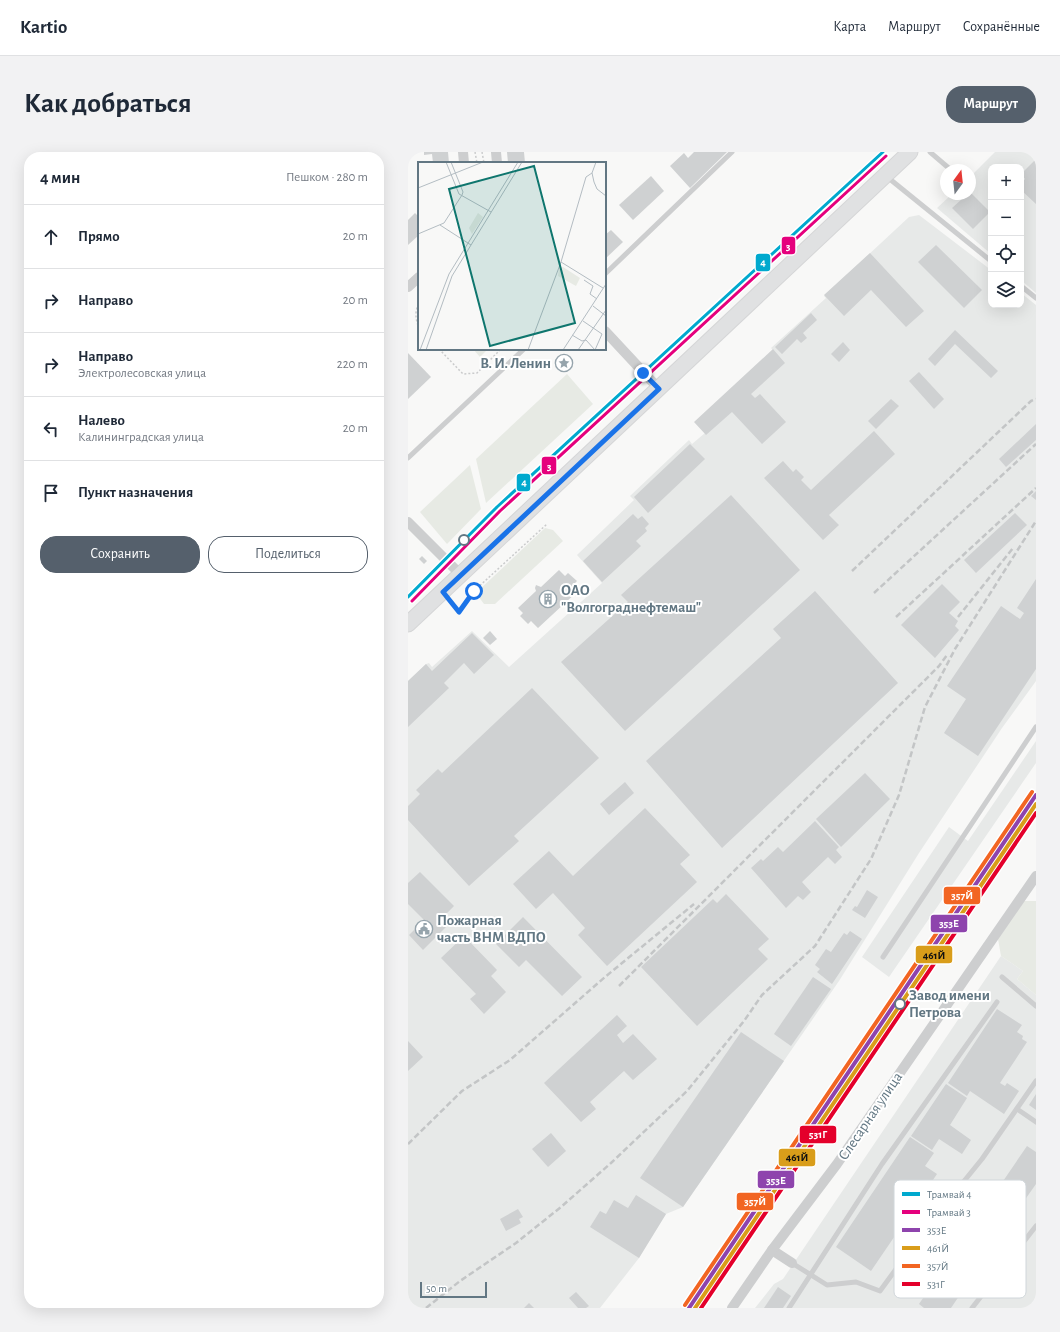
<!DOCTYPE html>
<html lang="ru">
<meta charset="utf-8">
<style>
body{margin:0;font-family:"Alegreya Sans",sans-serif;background:#f2f2f3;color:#1f2937}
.controls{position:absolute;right:12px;top:12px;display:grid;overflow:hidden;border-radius:8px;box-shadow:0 4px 16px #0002}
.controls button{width:36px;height:36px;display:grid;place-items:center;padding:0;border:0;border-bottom:1px solid #e0e1e3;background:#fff;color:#1f2937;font:20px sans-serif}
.compass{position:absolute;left:532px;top:12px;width:36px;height:36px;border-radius:50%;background:#fff;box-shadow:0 4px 16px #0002;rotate:15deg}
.scale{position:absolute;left:12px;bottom:10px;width:67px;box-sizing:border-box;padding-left:4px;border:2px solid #627783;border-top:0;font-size:11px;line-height:14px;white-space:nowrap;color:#627783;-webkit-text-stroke:3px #fff;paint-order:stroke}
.stop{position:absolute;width:12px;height:12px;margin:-9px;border:3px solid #1a73e8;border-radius:50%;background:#fff}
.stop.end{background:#1a73e8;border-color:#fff;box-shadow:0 1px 4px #0008}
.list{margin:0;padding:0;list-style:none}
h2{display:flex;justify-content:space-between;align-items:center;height:52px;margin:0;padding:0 16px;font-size:17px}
h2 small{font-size:13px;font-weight:400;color:#747a83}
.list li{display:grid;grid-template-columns:26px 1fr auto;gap:12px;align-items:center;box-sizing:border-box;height:64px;padding:0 16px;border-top:1px solid #e0e1e3}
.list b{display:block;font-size:15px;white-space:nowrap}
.list p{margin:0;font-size:13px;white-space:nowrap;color:#747a83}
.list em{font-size:13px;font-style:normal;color:#747a83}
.actions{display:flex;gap:8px;padding:12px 16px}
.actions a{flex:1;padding:9px 0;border:1px solid #55606c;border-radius:16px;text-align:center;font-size:14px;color:#55606c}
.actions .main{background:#55606c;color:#fff}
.icon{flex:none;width:22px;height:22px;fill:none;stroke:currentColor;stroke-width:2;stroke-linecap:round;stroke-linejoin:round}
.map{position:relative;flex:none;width:628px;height:1156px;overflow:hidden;border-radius:16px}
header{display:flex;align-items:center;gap:24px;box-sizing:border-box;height:56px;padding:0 20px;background:#fff;border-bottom:1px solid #e0e1e3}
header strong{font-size:19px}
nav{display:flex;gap:22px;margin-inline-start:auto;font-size:14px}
.intro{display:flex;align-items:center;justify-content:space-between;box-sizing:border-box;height:96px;padding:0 24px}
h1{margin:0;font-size:28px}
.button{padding:10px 18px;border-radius:16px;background:#55606c;color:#fff;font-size:14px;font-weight:700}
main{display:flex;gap:24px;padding:0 24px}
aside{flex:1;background:#fff;border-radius:16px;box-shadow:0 4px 16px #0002}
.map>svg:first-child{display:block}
.built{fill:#e7e9e8}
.green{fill:#e7eae4}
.building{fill:#cfd1d2}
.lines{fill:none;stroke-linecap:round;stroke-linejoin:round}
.primary-casing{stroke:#d5d6d7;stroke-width:17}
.path{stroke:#cacbcc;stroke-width:1.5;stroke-dasharray:2 2;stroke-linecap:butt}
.service{stroke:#cdcecf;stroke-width:5}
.minor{stroke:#cdcecf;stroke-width:10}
.primary{stroke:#e0e1e2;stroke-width:15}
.rail{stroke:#c3c5c6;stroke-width:2.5;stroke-dasharray:6 3;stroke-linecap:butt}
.rail-1-casing{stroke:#fff;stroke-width:7}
.rail-2-casing{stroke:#fff;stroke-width:7}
.rail-3-casing{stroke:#fff;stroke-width:7}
.rail-4-casing{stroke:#fff;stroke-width:7}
.rail-1{stroke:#8e44ad;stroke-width:4}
.rail-2{stroke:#d99d1a;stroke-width:4}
.rail-3{stroke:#f26522;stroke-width:4}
.rail-4{stroke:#e4002b;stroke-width:4}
.tram-1-casing{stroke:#fff;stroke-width:6}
.tram-2-casing{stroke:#fff;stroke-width:6}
.tram-1{stroke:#00a9ce;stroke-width:3}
.tram-2{stroke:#e5007d;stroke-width:3}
.route{stroke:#1a73e8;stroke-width:5}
.stop-dot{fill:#fff;stroke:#627783;stroke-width:2}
.labels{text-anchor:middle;stroke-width:4;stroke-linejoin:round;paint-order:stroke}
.poi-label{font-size:15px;font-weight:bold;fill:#627783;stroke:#fff;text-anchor:start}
.stop-label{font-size:15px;font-weight:bold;fill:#627783;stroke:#fff;text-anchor:start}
.street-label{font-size:15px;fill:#627783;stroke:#fff}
.inset-road{fill:none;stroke:#b3bcc2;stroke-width:1}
.view{fill:#0f766e;fill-opacity:0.15;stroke:#0f766e;stroke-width:2}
.inset-edge{fill:none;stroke:#627783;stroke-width:2}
.key{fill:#fff;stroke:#d0d6da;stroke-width:1}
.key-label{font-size:11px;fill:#627783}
.line-badge{stroke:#fff;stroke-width:1.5}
.badge-label{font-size:11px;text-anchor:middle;font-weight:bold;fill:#fff}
.pale-badge-label{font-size:11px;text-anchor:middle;font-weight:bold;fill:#111}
</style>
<header>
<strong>Kartio</strong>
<nav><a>Карта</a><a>Маршрут</a><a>Сохранённые</a></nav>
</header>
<div class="intro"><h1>Как добраться</h1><a class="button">Маршрут</a></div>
<main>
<aside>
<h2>4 мин<small>Пешком · 280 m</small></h2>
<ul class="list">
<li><svg class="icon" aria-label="ahead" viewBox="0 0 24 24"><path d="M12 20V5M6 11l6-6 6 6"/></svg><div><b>Прямо</b></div><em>20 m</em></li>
<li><svg class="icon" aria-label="right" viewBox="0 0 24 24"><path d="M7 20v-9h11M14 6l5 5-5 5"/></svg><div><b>Направо</b></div><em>20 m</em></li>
<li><svg class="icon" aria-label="right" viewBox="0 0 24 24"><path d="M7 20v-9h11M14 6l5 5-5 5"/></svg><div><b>Направо</b><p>Электролесовская улица</p></div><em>220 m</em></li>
<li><svg class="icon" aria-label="left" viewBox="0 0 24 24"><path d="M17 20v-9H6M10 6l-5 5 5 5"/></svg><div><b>Налево</b><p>Калининградская улица</p></div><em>20 m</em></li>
<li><svg class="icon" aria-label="arrive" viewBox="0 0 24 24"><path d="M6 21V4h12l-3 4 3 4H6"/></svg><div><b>Пункт назначения</b></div></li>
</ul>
<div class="actions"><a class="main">Сохранить</a><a>Поделиться</a></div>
</aside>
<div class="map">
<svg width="628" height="1156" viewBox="0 0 628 1156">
<rect width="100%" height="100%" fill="#f8f8f7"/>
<!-- built -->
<g class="built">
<polygon points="587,0 628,0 628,141 613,128 613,15 583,15 583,102 529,56 544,42 562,42 562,25"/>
<polygon points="511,63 583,118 583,153 613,153 613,141 628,153 628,529 594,576 511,701 431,829 275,1055 258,1062 231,1106 192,1156 0,1156 0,529 18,512 21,511 24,515 64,479 101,515 194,431 169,403 226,348 222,344 281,288 284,292 297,281 365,198 363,196 418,146 416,144 501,65"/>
<polygon points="628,589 628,611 481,825 454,805 541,675 560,689"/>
<polygon points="593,804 615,819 609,827 628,843 628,1156 347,1156 366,1132 375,1127"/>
</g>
<!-- green -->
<g class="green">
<polygon points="65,197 80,197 72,205"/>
<polygon points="159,222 185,252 78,351 68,307"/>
<polygon points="62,313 73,357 39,392 12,360"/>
<polygon points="137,376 145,378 155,389 87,452 76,452 70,444 70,439"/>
<polygon points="616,749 628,749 628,843 609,827 615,819 593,804 590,787"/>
</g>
<!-- building -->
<g class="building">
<polygon points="16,0 40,0 41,11 25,11 24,2 16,3"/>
<polygon points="99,0 116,0 117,11 100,11"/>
<polygon points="286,0 319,0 282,36 262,14 276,1 280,6"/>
<polygon points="628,7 628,52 613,38 613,31 617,27 613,22"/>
<polygon points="243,24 256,39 225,68 211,53"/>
<polygon points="562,40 582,60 565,77 544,56 554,47 549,42 562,42"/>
<polygon points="7,61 11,65 11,83 0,93 0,68"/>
<polygon points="203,78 215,90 197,107 197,83"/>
<polygon points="528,93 574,138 556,156 510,110"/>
<polygon points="462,101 516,159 498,175 463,138 436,164 416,143"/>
<polygon points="403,161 409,168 395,181 399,186 393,191 389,187 374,202 367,195"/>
<polygon points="547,178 590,219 583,226 547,192 527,214 520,207"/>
<polygon points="435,190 442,198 431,210 423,202"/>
<polygon points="365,197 377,211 343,242 347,246 352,242 378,270 354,292 324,260 298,283 286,270"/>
<polygon points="0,201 23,225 0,247"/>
<polygon points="511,220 536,247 526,257 501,229"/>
<polygon points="483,247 491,254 468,277 460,269"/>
<polygon points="628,272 628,288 598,315 591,307"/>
<polygon points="466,279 487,302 421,363 431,373 415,388 356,326 375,309 385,320 388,317 396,325 393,328 403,338"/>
<polygon points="282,292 297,307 240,361 226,345"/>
<polygon points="628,339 628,348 623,344"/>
<polygon points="323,343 392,418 217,579 153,510 220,450 213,443"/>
<polygon points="607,361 619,373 568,421 556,408"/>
<polygon points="225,362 230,367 234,364 241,372 237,376 239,379 228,389 233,394 194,430 175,409"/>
<polygon points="14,404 19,409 16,412 11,407"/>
<polygon points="151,418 157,424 160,421 169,429 166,432 171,438 130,476 123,469 120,472 112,464 115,461 110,456 128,439 127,436 128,433 133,435"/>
<polygon points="628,427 628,517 570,604 536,581 558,547 539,534 593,454 612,467 616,461 609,456"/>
<polygon points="534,432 552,450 541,461 550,469 547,474 551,478 527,506 493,473"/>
<polygon points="407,439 490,531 314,696 238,609 373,486 365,477"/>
<polygon points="82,479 89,487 82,493 75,486"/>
<polygon points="64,481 86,503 66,522 56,511 36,531 41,536 0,575 0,529 18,512 24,519"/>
<polygon points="124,536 191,606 106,684 111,689 61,734 0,668 0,654 12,642 8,638 30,617 34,621"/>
<polygon points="457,621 482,647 433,695 408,667"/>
<polygon points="217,630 226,641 201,663 192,652"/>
<polygon points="237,656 282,703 272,712 289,730 199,814 170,783 177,776 145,741 128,757 105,732 141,699 165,724"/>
<polygon points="407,669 431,695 428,698 434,705 427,712 420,705 394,730 403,740 395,748 390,744 378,756 343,716 353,707 355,709 370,695 375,700"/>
<polygon points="12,720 46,754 36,764 42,771 15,798 1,783 16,768 0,752 0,731"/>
<polygon points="459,738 470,745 457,766 444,758 447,754 449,755"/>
<polygon points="318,742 361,787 350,797 360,807 289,874 233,815 305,747 309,751"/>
<polygon points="115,765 174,825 154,844 118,808 111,815 88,792"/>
<polygon points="442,779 454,787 424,832 409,820 412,817 407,813 418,797 423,800 436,781 439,783"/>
<polygon points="56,784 89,818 83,824 98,840 76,862 62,847 68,842 33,806"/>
<polygon points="405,825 423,837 383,894 366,882"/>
<polygon points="589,857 614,873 609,880 615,884 614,887 619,890 592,931 597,934 599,931 611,939 596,962 562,939 559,944 540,931"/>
<polygon points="209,863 219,874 209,883 215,891 225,882 249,907 225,928 216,919 182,950 188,957 173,970 136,931"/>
<polygon points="333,880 376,909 275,1055 232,1026"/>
<polygon points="0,889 15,905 0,919"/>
<polygon points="538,932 559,946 542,973 563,988 554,1002 531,987 524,998 503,984"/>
<polygon points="628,942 628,958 621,953"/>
<polygon points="143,981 158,999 140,1015 124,997"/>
<polygon points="502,985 526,1001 517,1014 529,1022 463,1119 428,1095"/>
<polygon points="619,994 628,1000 628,1032 593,1082 603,1089 591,1108 580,1101 543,1156 516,1156 511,1152"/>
<polygon points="228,1043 258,1062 231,1106 182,1075 192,1059 198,1062 206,1048 220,1056"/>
<polygon points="110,1057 115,1065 111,1067 113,1071 98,1079 92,1067"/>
<polygon points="370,1135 383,1144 375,1156 356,1156"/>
<polygon points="168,1140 181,1154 178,1156 170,1156 161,1146"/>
<polygon points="121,1151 126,1156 116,1156"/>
</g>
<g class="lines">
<defs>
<polyline id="primary" points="0,472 502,0"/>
</defs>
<!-- primary casing -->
<use href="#primary" class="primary-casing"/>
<!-- path -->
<g class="path">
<polyline points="67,0 69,11"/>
<polyline points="74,0 76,11"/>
<path d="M11 152C6 159 8 169 11 176"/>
<polyline points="31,197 55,222 69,221 93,197"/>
<polyline points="42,449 51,460 66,439 139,372"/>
</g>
<!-- service -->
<g class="service">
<polyline points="522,0 543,18"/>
<polyline points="478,24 583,109"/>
<polyline points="197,122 324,0"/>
<polyline points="613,134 628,146"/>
<polyline points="0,306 116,197"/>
<polyline points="475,805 628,575"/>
<polyline points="594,825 628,854"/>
<polyline points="609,957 628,970"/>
<polyline points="384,1111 419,1133 448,1130 472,1139 518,1076 574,1007 628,929"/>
<polyline points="381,1156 474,1012 589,850"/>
<polyline points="564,1156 628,1074"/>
</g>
<!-- minor -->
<g class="minor">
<polyline points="55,0 56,11"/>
<polyline points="88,0 89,11"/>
<polyline points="0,135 11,125"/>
<polyline points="197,179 251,237"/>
<polyline points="0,370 53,423"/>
<polyline points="364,1098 384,1111"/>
<polyline points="324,1156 364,1098 429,1012 628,724"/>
</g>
<!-- primary -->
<use href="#primary" class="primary"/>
<!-- rail -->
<g class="rail">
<polyline points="444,419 623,249 628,247"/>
<polyline points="466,441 628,292"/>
<polyline points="488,465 628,336"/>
<polyline points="550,465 605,396"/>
<polyline points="211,834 531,514 539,503"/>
<polyline points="0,992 54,939 102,908 197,825 286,752"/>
<polyline points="18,1156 52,1129 108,1091 153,1055 203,1011 279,939 336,869 354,843 407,794 463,707 491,643 517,555 547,497 628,369"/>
</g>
<defs>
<polyline id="rail-1" points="281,1156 628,643"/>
<polyline id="rail-2" points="287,1156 628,652"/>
<polyline id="rail-3" points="277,1153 624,640"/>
<polyline id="rail-4" points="293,1156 628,661"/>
</defs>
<!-- rail-1 casing -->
<use href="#rail-1" class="rail-1-casing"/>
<!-- rail-2 casing -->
<use href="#rail-2" class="rail-2-casing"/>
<!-- rail-3 casing -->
<use href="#rail-3" class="rail-3-casing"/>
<!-- rail-4 casing -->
<use href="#rail-4" class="rail-4-casing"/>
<!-- rail-1 -->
<use href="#rail-1" class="rail-1"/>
<!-- rail-2 -->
<use href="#rail-2" class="rail-2"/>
<!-- rail-3 -->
<use href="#rail-3" class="rail-3"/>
<!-- rail-4 -->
<use href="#rail-4" class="rail-4"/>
<defs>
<polyline id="tram-1" points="0,445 89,355 475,0"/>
<polyline id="tram-2" points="4,449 92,359 478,4"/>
</defs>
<!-- tram-1 casing -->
<use href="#tram-1" class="tram-1-casing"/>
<!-- tram-2 casing -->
<use href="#tram-2" class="tram-2-casing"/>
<!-- tram-1 -->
<use href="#tram-1" class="tram-1"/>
<!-- tram-2 -->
<use href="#tram-2" class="tram-2"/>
</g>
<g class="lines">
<!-- route -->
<polyline class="route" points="66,439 51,460 35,440 251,237 235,221"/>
</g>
<!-- icons -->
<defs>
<symbol id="sight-ring" viewBox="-11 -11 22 22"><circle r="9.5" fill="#fff" stroke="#96a4ac" stroke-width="1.5"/><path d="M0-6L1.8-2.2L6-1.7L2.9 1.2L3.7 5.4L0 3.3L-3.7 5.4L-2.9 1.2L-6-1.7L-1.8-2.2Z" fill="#96a4ac"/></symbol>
<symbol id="building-ring" viewBox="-11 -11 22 22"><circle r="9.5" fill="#fff" stroke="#96a4ac" stroke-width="1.5"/><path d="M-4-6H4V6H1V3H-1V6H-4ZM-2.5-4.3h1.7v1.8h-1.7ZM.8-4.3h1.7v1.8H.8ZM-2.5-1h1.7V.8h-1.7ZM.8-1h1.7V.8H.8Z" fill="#96a4ac"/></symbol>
<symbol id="civic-ring" viewBox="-11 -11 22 22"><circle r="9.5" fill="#fff" stroke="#96a4ac" stroke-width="1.5"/><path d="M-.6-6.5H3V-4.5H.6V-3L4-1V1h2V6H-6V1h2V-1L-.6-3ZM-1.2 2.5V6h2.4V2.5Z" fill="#96a4ac"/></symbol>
</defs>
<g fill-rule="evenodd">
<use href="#sight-ring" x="146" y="201" width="20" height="20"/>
<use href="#building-ring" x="130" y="437" width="20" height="20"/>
<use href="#civic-ring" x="6" y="767" width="20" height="20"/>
</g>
<!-- markers -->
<g class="stop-dot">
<circle cx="56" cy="388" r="5"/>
<circle cx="492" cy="852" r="5"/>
</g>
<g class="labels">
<!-- poi labels -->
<g class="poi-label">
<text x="143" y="216" text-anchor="end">В. И. Ленин</text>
<text x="153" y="443">ОАО<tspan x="153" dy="17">"Волгограднефтемаш"</tspan></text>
<text x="29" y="773">Пожарная<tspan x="29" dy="17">часть ВНМ ВДПО</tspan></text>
</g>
<!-- stop labels -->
<g class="stop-label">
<text x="501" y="848">Завод имени<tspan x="501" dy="17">Петрова</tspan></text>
</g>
<!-- street labels -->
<g class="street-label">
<text transform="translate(462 964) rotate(-56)" y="5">Слесарная улица</text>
</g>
</g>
<!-- overview -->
<g transform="translate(10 10)">
<rect width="188" height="188" fill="#f8f8f7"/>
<path d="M60 51 65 55 54 72 51 66ZM145 105 162 116 158 124 140 114 141 106Z" fill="#e7eae4"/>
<path class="inset-road" d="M28 0 41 32 73 50M33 0 45 30 44 33M178 0 174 11 176 20 179 27 188 34M0 26 65 0M22 63 53 83M0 72 26 61 44 33M143 100 185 126M166 118 175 124 172 132 179 137M175 144 188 154M165 159 184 172 177 188M154 173 164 179 168 178 177 188M2 188 31 112 100 0M8 188 34 114 104 0M110 188 143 100 168 15 174 11M145 188 188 122M160 188 188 148"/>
<path class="view" d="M116 4 157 161 72 184 31 27Z"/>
<rect width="188" height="188" class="inset-edge"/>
</g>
<!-- legend -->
<rect x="486" y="1028" width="132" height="118" rx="6" class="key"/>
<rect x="494" y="1040" width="18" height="4" fill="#00a9ce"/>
<rect x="494" y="1058" width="18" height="4" fill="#e5007d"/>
<rect x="494" y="1076" width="18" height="4" fill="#8e44ad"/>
<rect x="494" y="1094" width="18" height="4" fill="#d99d1a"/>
<rect x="494" y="1112" width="18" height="4" fill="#f26522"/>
<rect x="494" y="1130" width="18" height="4" fill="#e4002b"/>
<g class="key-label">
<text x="519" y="1046">Трамвай 4</text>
<text x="519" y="1064">Трамвай 3</text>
<text x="519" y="1082">353Е</text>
<text x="519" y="1100">461Й</text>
<text x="519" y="1118">357Й</text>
<text x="519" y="1136">531Г</text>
</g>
<g class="line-badge">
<rect x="373" y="84" width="15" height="19" rx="4" fill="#e5007d"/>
<rect x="347" y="101" width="16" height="19" rx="4" fill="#00a9ce"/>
<rect x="133" y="304" width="16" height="19" rx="4" fill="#e5007d"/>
<rect x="108" y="321" width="15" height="19" rx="4" fill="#00a9ce"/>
<rect x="535" y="734" width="38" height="19" rx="4" fill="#f26522"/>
<rect x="522" y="762" width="38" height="19" rx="4" fill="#8e44ad"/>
<rect x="507" y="793" width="38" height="19" rx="4" fill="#d99d1a"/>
<rect x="391" y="973" width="38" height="19" rx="4" fill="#e4002b"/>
<rect x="370" y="996" width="38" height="19" rx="4" fill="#d99d1a"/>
<rect x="349" y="1018" width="38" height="19" rx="4" fill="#8e44ad"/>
<rect x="328" y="1040" width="38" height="19" rx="4" fill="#f26522"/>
</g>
<g class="badge-label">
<text x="380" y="98">3</text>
<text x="355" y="114">4</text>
<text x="141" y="318">3</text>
<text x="116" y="334">4</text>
<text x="554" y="747">357Й</text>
<text x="541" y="775">353Е</text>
<text x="410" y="986">531Г</text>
<text x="368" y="1032">353Е</text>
<text x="347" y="1053">357Й</text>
</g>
<g class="pale-badge-label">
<text x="526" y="807">461Й</text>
<text x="389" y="1009">461Й</text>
</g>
</svg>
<div class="controls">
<button>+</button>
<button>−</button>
<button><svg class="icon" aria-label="locate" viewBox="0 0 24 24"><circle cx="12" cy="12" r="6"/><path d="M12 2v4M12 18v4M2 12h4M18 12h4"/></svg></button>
<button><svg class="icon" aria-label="layers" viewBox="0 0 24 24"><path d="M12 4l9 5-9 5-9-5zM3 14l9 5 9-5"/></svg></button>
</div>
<svg class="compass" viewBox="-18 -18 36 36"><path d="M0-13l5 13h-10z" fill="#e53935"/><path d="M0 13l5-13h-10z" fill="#747a83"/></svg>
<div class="scale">50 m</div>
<div class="stop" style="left:66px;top:439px"></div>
<div class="stop end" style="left:235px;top:221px"></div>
</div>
</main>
